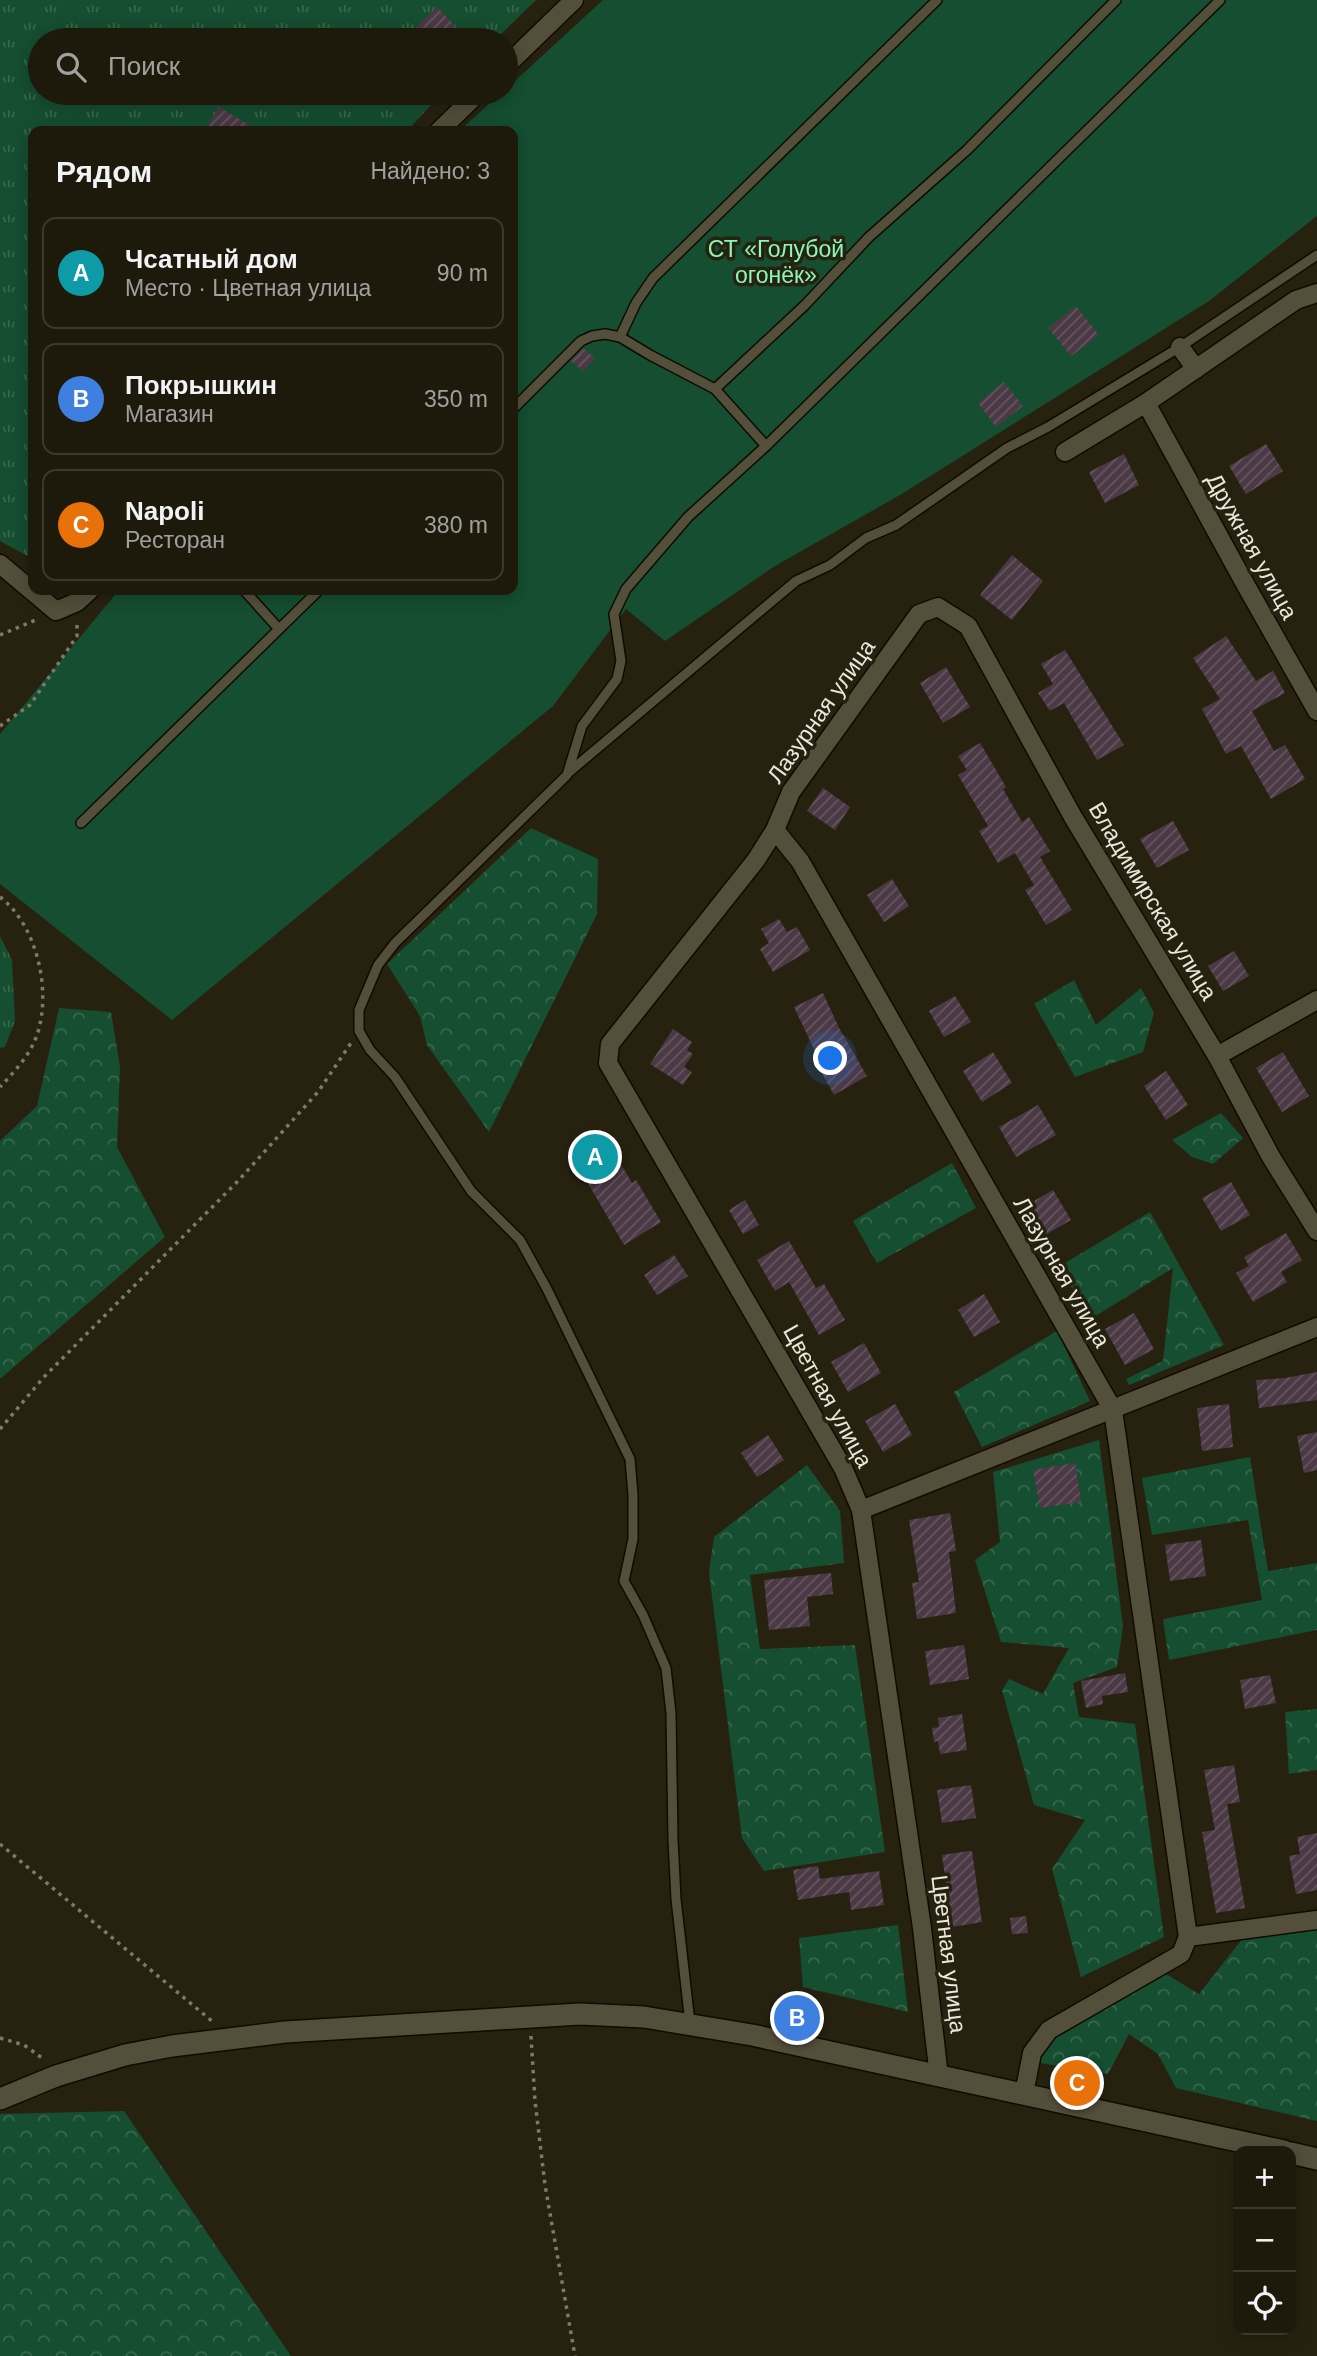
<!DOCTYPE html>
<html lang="ru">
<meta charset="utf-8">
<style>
body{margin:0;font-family:Helvetica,sans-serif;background:#252315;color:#f1f3f6}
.controls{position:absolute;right:21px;bottom:21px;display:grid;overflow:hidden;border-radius:14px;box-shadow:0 4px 18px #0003}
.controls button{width:63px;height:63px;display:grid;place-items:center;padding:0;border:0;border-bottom:2px solid #3b382d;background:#1d1a0c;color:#f1f3f6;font:35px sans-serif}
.you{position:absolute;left:831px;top:1059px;width:24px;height:24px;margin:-18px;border:5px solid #fff;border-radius:50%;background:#1a73e8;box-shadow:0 0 0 10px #1a73e833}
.badge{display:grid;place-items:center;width:46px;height:46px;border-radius:50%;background:#db2777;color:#fff;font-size:23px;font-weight:700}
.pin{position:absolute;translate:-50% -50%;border:4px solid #fff;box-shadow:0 2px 7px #0006}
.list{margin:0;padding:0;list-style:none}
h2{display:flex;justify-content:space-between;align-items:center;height:91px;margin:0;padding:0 28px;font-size:30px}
h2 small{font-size:23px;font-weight:400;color:#a0a19d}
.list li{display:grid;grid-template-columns:46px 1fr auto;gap:21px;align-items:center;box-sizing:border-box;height:112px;margin:0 14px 14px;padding:0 14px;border:2px solid #3b382d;border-radius:14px}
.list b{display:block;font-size:26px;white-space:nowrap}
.list p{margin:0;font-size:23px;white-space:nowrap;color:#a0a19d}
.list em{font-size:23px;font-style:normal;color:#a0a19d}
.icon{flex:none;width:38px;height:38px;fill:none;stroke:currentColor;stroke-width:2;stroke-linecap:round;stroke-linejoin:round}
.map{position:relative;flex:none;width:1317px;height:2356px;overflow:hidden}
.search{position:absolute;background:#1d1a0c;box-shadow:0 4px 18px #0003;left:28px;top:28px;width:490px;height:77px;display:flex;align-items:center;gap:18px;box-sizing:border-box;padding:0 24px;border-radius:38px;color:#a0a19d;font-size:26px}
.panel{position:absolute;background:#1d1a0c;box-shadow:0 4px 18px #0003;left:28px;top:126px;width:490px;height:469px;border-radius:14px}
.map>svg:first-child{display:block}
.grass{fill:url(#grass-tufts)}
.forest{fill:url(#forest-crowns)}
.garden{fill:#154e31}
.building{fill:url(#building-hatch)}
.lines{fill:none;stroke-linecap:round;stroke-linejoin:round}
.lane-casing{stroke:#100b00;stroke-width:12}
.street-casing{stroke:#100b00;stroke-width:21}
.secondary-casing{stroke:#100b00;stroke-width:24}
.path{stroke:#7e796a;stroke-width:3.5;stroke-dasharray:3.5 5;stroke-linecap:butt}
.lane{stroke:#544f3b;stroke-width:9}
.street{stroke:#544f3b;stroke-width:18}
.secondary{stroke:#544f3b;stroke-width:21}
.labels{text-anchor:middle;stroke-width:7;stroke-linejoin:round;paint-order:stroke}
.park-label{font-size:23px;fill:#88f7b7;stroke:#272210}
.street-label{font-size:23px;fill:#eae7db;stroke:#272210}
</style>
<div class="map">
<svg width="1317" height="2356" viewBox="0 0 1317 2356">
<defs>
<pattern id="grass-tufts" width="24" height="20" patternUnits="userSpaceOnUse" patternTransform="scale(1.75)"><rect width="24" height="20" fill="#154e31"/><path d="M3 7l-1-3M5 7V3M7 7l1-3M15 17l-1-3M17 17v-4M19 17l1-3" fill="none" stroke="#37684e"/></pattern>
<pattern id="forest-crowns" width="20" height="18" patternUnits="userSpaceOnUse" patternTransform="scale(1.75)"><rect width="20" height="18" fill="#154e31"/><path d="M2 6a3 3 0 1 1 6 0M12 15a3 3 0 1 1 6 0" fill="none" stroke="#37684e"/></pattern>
<pattern id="building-hatch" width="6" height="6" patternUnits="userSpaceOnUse" patternTransform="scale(1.75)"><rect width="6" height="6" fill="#4b3945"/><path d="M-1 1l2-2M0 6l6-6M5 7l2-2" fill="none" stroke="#65565f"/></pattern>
</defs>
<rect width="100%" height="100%" fill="#272210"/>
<!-- grass -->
<g class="grass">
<polygon points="0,0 536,0 495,40 40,40 40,93 442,93 407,131 33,131 33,559 0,541"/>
<polygon points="0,936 12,960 15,1021 5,1047 0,1048"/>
</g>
<!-- forest -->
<g class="forest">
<polygon points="531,828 598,859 597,914 489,1132 427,1045 420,1016 387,964"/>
<polygon points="1074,980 1096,1025 1141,988 1154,1013 1143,1052 1075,1077 1034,1004"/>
<polygon points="59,1008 111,1012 120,1067 117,1147 165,1237 0,1379 0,1141 37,1106"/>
<polygon points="1221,1113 1243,1138 1213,1164 1192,1157 1172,1140"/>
<polygon points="952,1163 976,1208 877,1263 853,1221"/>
<polygon points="1150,1212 1224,1345 1129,1385 1126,1379 1163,1361 1173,1268 1089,1320 1060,1266"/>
<polygon points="1057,1331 1090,1401 982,1447 954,1392"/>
<polygon points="1099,1440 1123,1626 1117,1667 1073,1683 1079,1717 1135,1724 1164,1937 1081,1977 1052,1869 1085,1820 1034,1805 1002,1690 1009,1679 1043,1694 1069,1648 1001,1642 975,1560 1000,1542 993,1472"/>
<polygon points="1250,1457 1268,1571 1317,1563 1317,1630 1169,1660 1163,1619 1262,1600 1248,1520 1152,1535 1142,1478"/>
<polygon points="807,1465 840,1511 844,1563 750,1575 760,1649 855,1645 885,1852 764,1871 742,1838 709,1572 714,1537"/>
<polygon points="1317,1709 1317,1770 1289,1774 1285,1712"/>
<polygon points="898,1925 908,2012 803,1987 799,1938"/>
<polygon points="1317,1927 1317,2121 1176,2088 1158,2054 1129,2034 1108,2074 1034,2062 1053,2028 1161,1971 1199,1994 1243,1938"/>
<polygon points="124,2111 291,2356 0,2356 0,2114"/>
</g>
<!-- garden -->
<polygon class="garden" points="603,0 1317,0 1317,216 1209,301 900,495 775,566 665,641 626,609 553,706 172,1020 0,884 0,734 119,590 513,590 513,131 459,131 501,93 506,93 506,89"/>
<!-- building -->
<g class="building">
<polygon points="437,7 461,32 453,40 403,40"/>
<polygon points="219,107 259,131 204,131"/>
<polygon points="1076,306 1099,335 1071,356 1048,328"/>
<polygon points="583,348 595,358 583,371 571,361"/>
<polygon points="1004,382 1023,406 996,427 978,403"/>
<polygon points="1266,444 1283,471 1246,494 1229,466"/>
<polygon points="1124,454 1139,485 1105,503 1089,472"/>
<polygon points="1012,555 1043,581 1012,620 980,595"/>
<polygon points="1226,636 1256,681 1273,671 1285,693 1252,711 1274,751 1285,745 1305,779 1271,799 1241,746 1226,754 1202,709 1220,699 1193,658"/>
<polygon points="1065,650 1124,745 1097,760 1064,703 1050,711 1038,693 1053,684 1041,664"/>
<polygon points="946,667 970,707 943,723 920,683"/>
<polygon points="980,743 1006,787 1003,789 1022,822 1029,817 1050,851 1040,857 1072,910 1046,925 1025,890 1034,885 1015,853 998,863 979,831 988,826 958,775 967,770 958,756"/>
<polygon points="823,788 850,807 835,830 807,811"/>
<polygon points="1173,821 1189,850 1157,868 1140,839"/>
<polygon points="892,879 909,906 884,922 867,895"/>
<polygon points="779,919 787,932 797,927 810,950 773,972 760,949 769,943 761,929"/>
<polygon points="1234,951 1249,976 1223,991 1208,966"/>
<polygon points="823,993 839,1028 867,1076 834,1095 818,1066 821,1064 794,1007"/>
<polygon points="955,996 971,1022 944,1037 929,1011"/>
<polygon points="673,1029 692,1042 687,1050 693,1054 684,1067 692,1072 683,1085 650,1064"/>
<polygon points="993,1052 1012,1083 982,1102 963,1071"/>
<polygon points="1283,1052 1309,1096 1282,1112 1256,1068"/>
<polygon points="1166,1071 1188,1105 1166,1120 1144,1086"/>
<polygon points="1038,1105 1056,1135 1016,1157 999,1127"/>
<polygon points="600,1129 632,1183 636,1180 661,1222 624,1245 568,1149"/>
<polygon points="1231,1182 1250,1215 1221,1231 1202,1198"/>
<polygon points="1053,1190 1071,1220 1045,1235 1027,1205"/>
<polygon points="745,1200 759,1225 743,1234 729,1210"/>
<polygon points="1286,1233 1302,1260 1281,1272 1287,1282 1253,1302 1236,1273 1249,1266 1244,1257"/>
<polygon points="789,1241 816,1288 824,1284 845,1320 819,1335 789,1282 775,1291 757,1260"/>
<polygon points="674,1255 688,1276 657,1295 644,1275"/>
<polygon points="984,1294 1000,1322 974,1337 958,1310"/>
<polygon points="1134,1313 1154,1349 1125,1365 1105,1329"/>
<polygon points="864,1343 881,1373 848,1392 831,1362"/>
<polygon points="1317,1372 1317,1400 1259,1408 1256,1380 1285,1378"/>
<polygon points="895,1404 912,1435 883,1452 865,1421"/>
<polygon points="1229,1404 1233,1447 1202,1451 1197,1408"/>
<polygon points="1317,1432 1317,1470 1304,1473 1297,1436"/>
<polygon points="768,1435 784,1460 757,1477 741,1453"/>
<polygon points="1075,1463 1081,1502 1040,1508 1033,1470"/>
<polygon points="950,1513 956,1551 949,1552 956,1613 917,1619 912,1583 919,1582 909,1520"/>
<polygon points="1201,1540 1206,1576 1170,1581 1165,1545"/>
<polygon points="831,1573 833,1594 807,1597 810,1626 769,1630 764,1580"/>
<polygon points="964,1645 969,1679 930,1685 925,1651"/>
<polygon points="1125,1673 1128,1692 1102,1696 1103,1704 1086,1708 1081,1681"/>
<polygon points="1270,1675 1276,1703 1245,1709 1240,1680"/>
<polygon points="962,1714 967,1750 940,1754 938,1741 934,1742 932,1728 939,1727 938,1718"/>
<polygon points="1234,1765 1240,1802 1227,1804 1245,1908 1216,1913 1202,1832 1215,1830 1204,1770"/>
<polygon points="971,1785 976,1818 942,1823 937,1790"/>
<polygon points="1317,1833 1317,1890 1296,1894 1289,1856 1300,1854 1297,1837"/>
<polygon points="969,1851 972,1851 982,1922 952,1927 942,1855"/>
<polygon points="818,1866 820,1879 879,1871 884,1905 851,1910 849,1892 798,1900 793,1870"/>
<polygon points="1026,1916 1028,1933 1012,1934 1010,1918"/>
</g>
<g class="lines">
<defs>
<g id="lane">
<polyline points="620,337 636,303 653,278 937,0"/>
<polyline points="715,389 805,305 869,237 967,150 1116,0"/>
<polyline points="513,409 581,341 592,336 605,334 620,337 650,355 715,389 766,446"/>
<polyline points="244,590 279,629"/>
<polyline points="568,773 796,581 830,565 866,538 896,525 1007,448 1048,427 1180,347 1317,255"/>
<polyline points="81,823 319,590"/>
<polyline points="690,2023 676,1899 673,1840 671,1713 666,1668 643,1615 624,1581 633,1539 633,1495 630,1459 547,1289 520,1240 471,1191 395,1077 370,1050 359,1031 359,1010 378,965 395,943 567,775 582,726 617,679 621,661 614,614 626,589 688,517 766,446 1220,0"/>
</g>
<g id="street">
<polyline points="506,66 574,0"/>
<polyline points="439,131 478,93"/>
<polyline points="1180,347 1196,369"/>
<polyline points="1146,403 1244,582 1317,711"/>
<polyline points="1065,452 1146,403 1296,300 1317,293"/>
<polyline points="0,564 56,611 77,602 90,590"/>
<polyline points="775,830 756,860 610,1044 608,1063 843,1468 861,1510 922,1928 939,2077"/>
<polyline points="1217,1056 1317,1000"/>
<polyline points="1317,1231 1271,1157 1217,1056 1073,817 968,626 938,607 919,614 791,792 775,830 800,861 1113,1410 1188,1937 1317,1920"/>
<polyline points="861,1510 1317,1327"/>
<polyline points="1024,2094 1032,2053 1049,2030 1181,1954 1188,1937"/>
</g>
<g id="secondary">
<polyline points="0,2099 56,2076 125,2055 172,2046 285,2032 580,2014 644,2017 752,2035 1284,2151"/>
<polyline points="1291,2153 1317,2159"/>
</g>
</defs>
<!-- lane casing -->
<use href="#lane" class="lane-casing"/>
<!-- street casing -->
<use href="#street" class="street-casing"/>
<!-- secondary casing -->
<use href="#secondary" class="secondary-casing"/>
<!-- path -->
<g class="path">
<polyline points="0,635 38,619"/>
<polyline points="0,726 30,705 77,636 77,622"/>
<path d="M0 897C37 925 52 991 37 1035 30 1055 15 1071 0 1087"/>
<polyline points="0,1429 44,1377 239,1180 318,1092 351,1043"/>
<polyline points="0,1844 213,2022"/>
<polyline points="531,2036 535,2101 545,2185 575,2356"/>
<polyline points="0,2038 24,2045 45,2060"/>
</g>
<!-- lane -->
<use href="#lane" class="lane"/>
<!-- street -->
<use href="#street" class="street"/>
<!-- secondary -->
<use href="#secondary" class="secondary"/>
</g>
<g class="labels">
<!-- park labels -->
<g class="park-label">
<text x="776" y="257">СТ «Голубой<tspan x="776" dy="26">огонёк»</tspan></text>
</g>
<!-- street labels -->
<g class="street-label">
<text transform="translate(1252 546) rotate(61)" y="8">Дружная улица</text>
<text transform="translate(821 711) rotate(-55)" y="8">Лазурная улица</text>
<text transform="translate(1153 901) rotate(59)" y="8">Владимирская улица</text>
<text transform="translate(1062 1272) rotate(60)" y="8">Лазурная улица</text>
<text transform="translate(828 1396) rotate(61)" y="8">Цветная улица</text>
<text transform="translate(949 1954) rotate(83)" y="8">Цветная улица</text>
</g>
</g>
</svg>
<div class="controls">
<button>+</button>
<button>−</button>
<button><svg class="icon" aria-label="locate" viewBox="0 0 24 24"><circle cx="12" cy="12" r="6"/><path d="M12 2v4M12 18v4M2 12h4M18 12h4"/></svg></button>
</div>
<div class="you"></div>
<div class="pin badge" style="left:595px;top:1157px;background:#0f9aa8">A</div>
<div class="pin badge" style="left:797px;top:2018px;background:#3f7fe0">B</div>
<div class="pin badge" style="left:1077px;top:2083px;background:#e8710a">C</div>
<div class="search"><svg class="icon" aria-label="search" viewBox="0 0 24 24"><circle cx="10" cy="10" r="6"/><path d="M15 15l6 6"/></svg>Поиск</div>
<section class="panel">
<h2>Рядом<small>Найдено: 3</small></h2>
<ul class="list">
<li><span class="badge" style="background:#0f9aa8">A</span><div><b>Чсатный дом</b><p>Место · Цветная улица</p></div><em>90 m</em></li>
<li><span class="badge" style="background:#3f7fe0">B</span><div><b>Покрышкин</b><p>Магазин</p></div><em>350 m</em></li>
<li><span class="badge" style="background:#e8710a">C</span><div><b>Napoli</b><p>Ресторан</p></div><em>380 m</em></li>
</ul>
</section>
</div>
